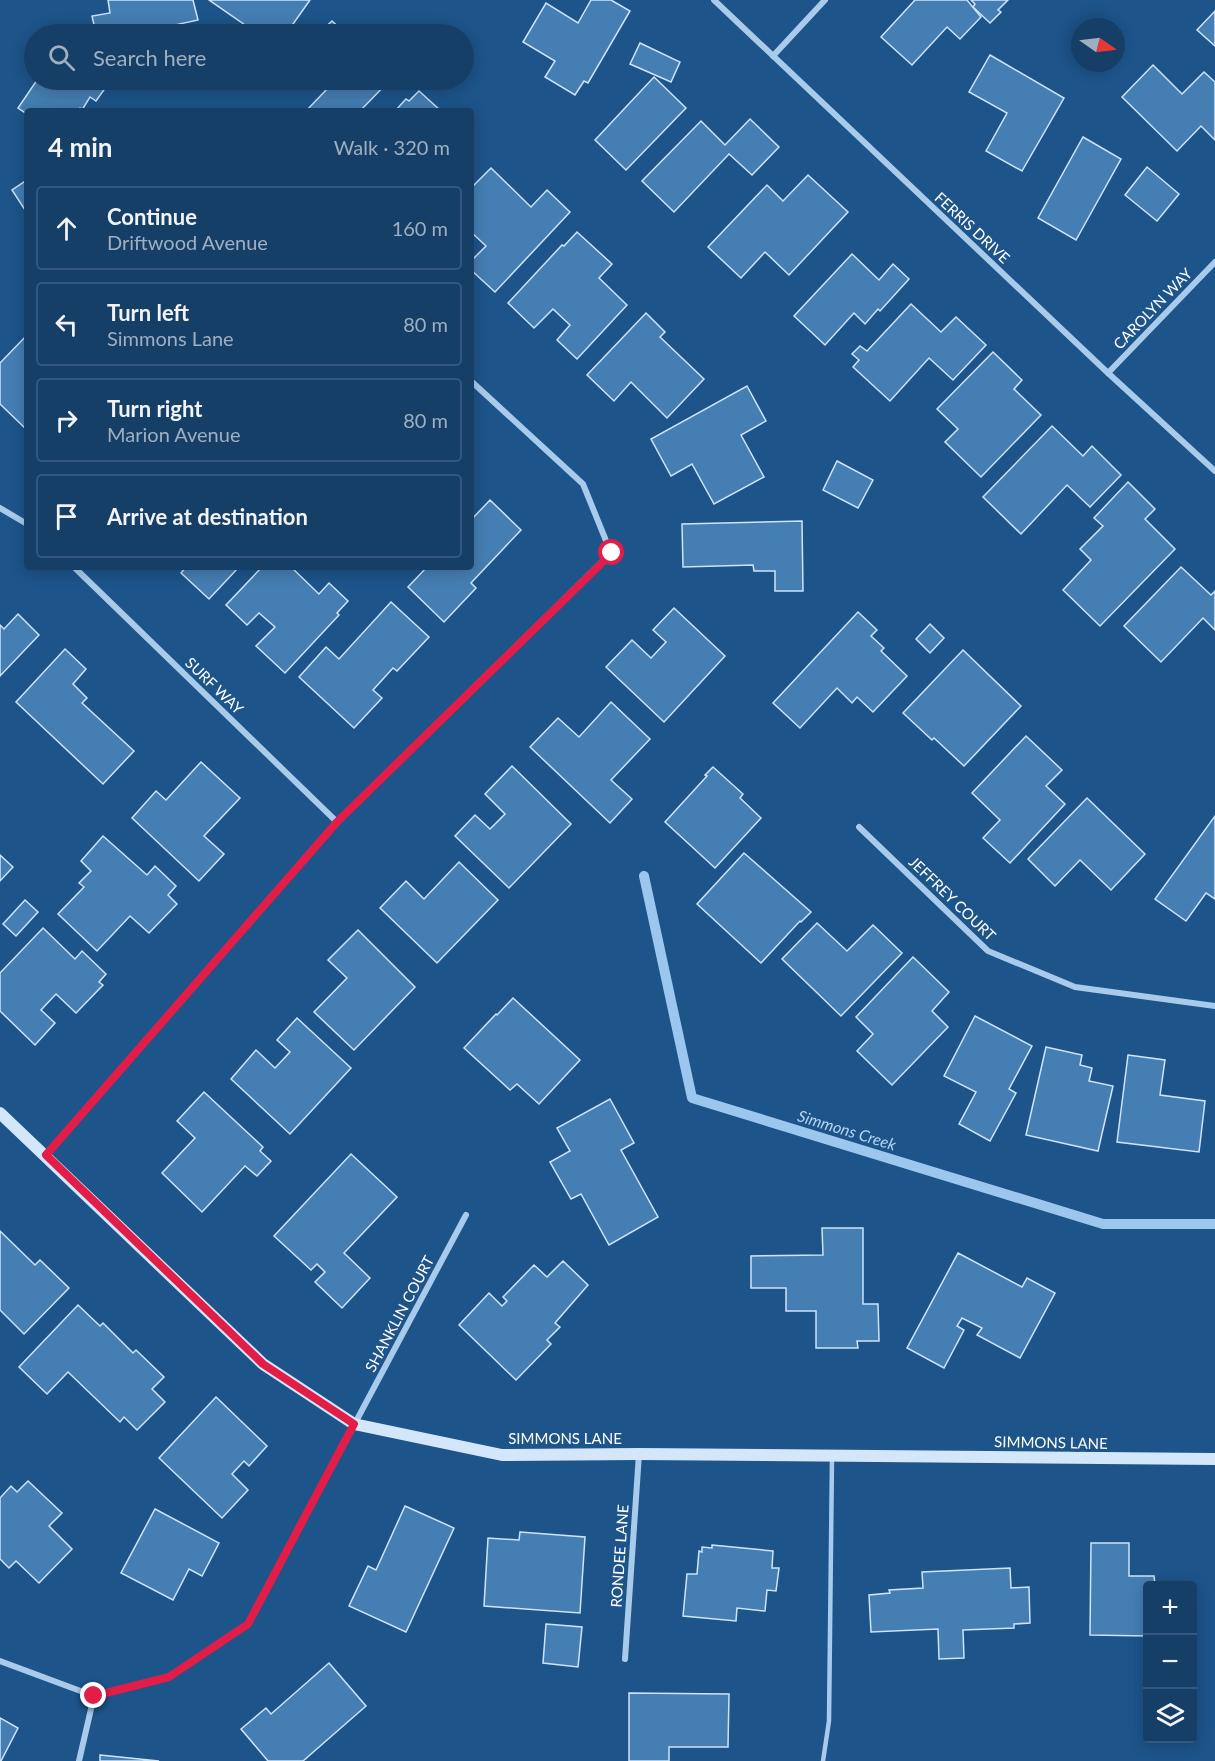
<!DOCTYPE html>
<meta charset="utf-8">
<style>
body{margin:0;font-family:Lato,sans-serif;background:#234a71;color:#f1f3f6}
.controls{position:absolute;right:18px;bottom:18px;display:grid;overflow:hidden;border-radius:6px;box-shadow:0 3px 15px #0003}
.controls button{width:54px;height:54px;display:grid;place-items:center;padding:0;border:0;border-bottom:2px solid #35587c;background:#163f68;color:#f1f3f6;font:30px sans-serif}
.compass{position:absolute;left:1071px;top:18px;width:54px;height:54px;border-radius:50%;background:#163f68;box-shadow:0 3px 15px #0003;rotate:104deg}
.stop{position:absolute;width:18px;height:18px;margin:-14px;border:4px solid #e11d48;border-radius:50%;background:#fff}
.stop.end{background:#e11d48;border-color:#fff;box-shadow:0 2px 6px #0008}
.list{margin:0;padding:0;list-style:none}
h2{display:flex;justify-content:space-between;align-items:center;height:78px;margin:0;padding:0 24px;font-size:26px}
h2 small{font-size:20px;font-weight:400;color:#9eafc0}
.list li{display:grid;grid-template-columns:39px 1fr auto;gap:18px;align-items:center;box-sizing:border-box;height:84px;margin:0 12px 12px;padding:0 12px;border:2px solid #35587c;border-radius:6px}
.list b{display:block;font-size:22px;white-space:nowrap}
.list p{margin:0;font-size:20px;white-space:nowrap;color:#9eafc0}
.list em{font-size:20px;font-style:normal;color:#9eafc0}
.icon{flex:none;width:33px;height:33px;fill:none;stroke:currentColor;stroke-width:2;stroke-linecap:round;stroke-linejoin:round}
.map{position:relative;flex:none;width:1215px;height:1761px;overflow:hidden}
.search{position:absolute;background:#163f68;box-shadow:0 3px 15px #0003;left:24px;top:24px;width:450px;height:66px;display:flex;align-items:center;gap:15px;box-sizing:border-box;padding:0 21px;border-radius:33px;color:#9eafc0;font-size:22px}
.panel{position:absolute;background:#163f68;box-shadow:0 3px 15px #0003;left:24px;top:108px;width:450px;height:462px;border-radius:6px}
.map>svg:first-child{display:block}
.lines{fill:none;stroke-linecap:round;stroke-linejoin:round}
.stream{stroke:#9bc7ee;stroke-width:10}
.building{fill:#457eb2;stroke:#cde4f9;stroke-width:1.5}
.lane{stroke:#a8cbec;stroke-width:4.5}
.street{stroke:#a8cbec;stroke-width:6}
.secondary{stroke:#d4e6f9;stroke-width:12}
.route{stroke:#e11d48;stroke-width:8}
.labels{text-anchor:middle;stroke-width:6;stroke-linejoin:round;paint-order:stroke}
.street-label{font-size:15px;fill:#fff;stroke:#1d548a}
.water-label{font-size:16px;font-style:italic;fill:#b4d5f3;stroke:#1d548a}
</style>
<div class="map">
<svg width="1215" height="1761" viewBox="0 0 1215 1761">
<rect width="100%" height="100%" fill="#1d548a"/>
<g class="lines">
<!-- stream -->
<polyline class="stream" points="644,876 692,1098 1103,1224 1215,1224"/>
</g>
<!-- building -->
<g class="building">
<polygon points="108,0 193,0 198,20 152,30 153,34 96,34 92,16 110,13"/>
<polygon points="209,0 310,0 286,34 258,34"/>
<polygon points="591,0 611,0 630,11 588,83 584,81 575,95 545,77 555,61 523,42 546,3 578,23"/>
<polygon points="915,0 967,0 981,17 960,39 947,27 912,65 881,37"/>
<polygon points="971,0 1008,0 998,10 1001,12 990,23 973,7 975,4"/>
<polygon points="1215,11 1215,46 1197,30"/>
<polygon points="332,21 346,34 318,34"/>
<polygon points="640,43 680,62 671,82 630,64"/>
<polygon points="990,55 1064,98 1022,171 986,151 1007,113 969,92"/>
<polygon points="1153,65 1182,94 1204,72 1215,82 1215,140 1201,126 1177,151 1122,97"/>
<polygon points="654,77 686,108 626,170 595,140"/>
<polygon points="37,80 111,80 96,101 90,97 82,110 80,108 77,111 27,111 27,114 18,108"/>
<polygon points="317,80 390,80 360,111 306,111 327,89"/>
<polygon points="419,91 441,111 395,111 406,99 409,101"/>
<polygon points="750,119 779,147 752,175 729,154 674,212 642,181 701,121 725,145"/>
<polygon points="1083,137 1121,159 1076,240 1038,218"/>
<polygon points="1147,167 1179,194 1157,221 1125,195"/>
<polygon points="491,168 531,207 547,190 570,212 495,292 471,270 471,261 486,246 471,232 471,188"/>
<polygon points="808,175 848,212 789,275 765,252 741,278 708,247 767,185 783,201"/>
<polygon points="27,180 27,213 12,190"/>
<polygon points="577,232 612,264 599,278 627,305 577,359 557,340 570,325 553,309 534,328 508,303 562,245 564,246"/>
<polygon points="852,254 879,280 893,264 909,279 880,311 878,309 865,324 854,313 825,345 794,316"/>
<polygon points="911,304 941,332 956,317 986,345 953,380 929,358 890,401 853,367 859,360 852,354 860,346 867,351"/>
<polygon points="646,313 665,332 660,337 704,379 667,418 631,382 614,401 587,375"/>
<polygon points="27,335 27,430 0,404 0,363"/>
<polygon points="993,352 1022,380 1014,389 1041,415 981,477 945,442 958,429 937,409"/>
<polygon points="747,386 766,421 741,435 764,477 714,504 692,464 671,476 651,439"/>
<polygon points="1052,426 1083,456 1092,446 1121,475 1090,507 1067,485 1021,534 983,497"/>
<polygon points="837,461 873,480 858,508 823,490"/>
<polygon points="1128,482 1155,509 1145,519 1175,549 1100,626 1063,590 1091,560 1080,549 1103,526 1094,518"/>
<polygon points="490,500 521,530 471,583 476,588 444,622 408,587 427,567 471,567 471,520"/>
<polygon points="802,521 803,591 775,591 775,571 754,571 753,565 683,567 682,524"/>
<polygon points="186,567 239,567 209,599 181,573"/>
<polygon points="262,567 291,567 319,594 329,583 348,601 337,613 339,615 285,673 256,646 275,627 259,613 247,625 226,605"/>
<polygon points="1181,567 1211,595 1215,591 1215,630 1203,618 1161,662 1124,626"/>
<polygon points="391,602 429,637 397,671 393,668 373,690 382,698 354,728 299,677 326,647 339,659"/>
<polygon points="674,608 725,656 664,722 606,667 632,640 651,658 666,642 653,630"/>
<polygon points="858,612 877,630 871,636 884,648 881,651 907,676 873,712 857,697 852,703 837,688 800,728 773,703"/>
<polygon points="18,614 39,635 0,676 0,625 4,629"/>
<polygon points="930,624 944,638 930,653 916,639"/>
<polygon points="65,649 86,669 73,684 87,698 82,703 134,751 103,784 16,702"/>
<polygon points="963,650 1021,706 964,766 934,738 932,740 903,713"/>
<polygon points="611,702 650,739 611,780 632,799 610,823 530,747 558,718 579,737"/>
<polygon points="1026,736 1062,770 1046,786 1065,804 1010,863 983,838 1000,820 972,793"/>
<polygon points="201,762 240,798 204,836 224,854 199,881 132,818 156,791 166,800"/>
<polygon points="512,766 571,824 509,888 455,836 475,815 490,829 505,814 485,794"/>
<polygon points="713,767 743,794 740,798 761,818 715,868 665,822 707,776 705,775"/>
<polygon points="1087,798 1145,854 1111,890 1080,860 1055,886 1028,859"/>
<polygon points="1215,816 1215,899 1206,893 1186,921 1155,899"/>
<polygon points="103,836 147,875 155,866 176,886 168,895 177,904 149,933 130,916 97,951 58,914 84,887 79,883 91,871 81,861"/>
<polygon points="744,853 811,912 801,922 800,921 761,963 697,904"/>
<polygon points="0,855 13,867 0,881"/>
<polygon points="459,862 498,900 437,963 380,908 406,881 424,899"/>
<polygon points="25,900 38,912 16,936 3,924"/>
<polygon points="817,923 847,951 873,925 902,953 841,1016 782,959"/>
<polygon points="43,928 75,959 82,951 106,974 99,982 103,985 76,1013 56,994 41,1010 55,1023 35,1045 0,1011 0,973"/>
<polygon points="358,930 415,987 354,1050 314,1012 347,978 328,960"/>
<polygon points="913,957 949,992 932,1011 948,1027 892,1085 857,1051 873,1034 856,1017"/>
<polygon points="513,998 580,1060 539,1104 517,1084 510,1090 464,1048 496,1014 497,1015"/>
<polygon points="975,1016 1032,1046 1009,1089 1016,1093 990,1141 959,1124 976,1092 944,1076"/>
<polygon points="297,1018 351,1068 290,1134 231,1079 256,1050 275,1068 290,1052 277,1040"/>
<polygon points="1046,1047 1082,1055 1080,1065 1092,1068 1089,1081 1113,1086 1098,1151 1026,1135"/>
<polygon points="1128,1055 1165,1060 1160,1095 1205,1101 1199,1152 1117,1142"/>
<polygon points="204,1092 263,1147 260,1151 271,1161 257,1176 245,1166 202,1212 162,1173 195,1138 177,1121"/>
<polygon points="610,1099 634,1143 621,1150 658,1217 609,1245 581,1194 571,1199 550,1162 570,1151 557,1128"/>
<polygon points="351,1154 397,1197 344,1253 370,1278 342,1308 315,1282 325,1272 317,1264 311,1270 274,1236"/>
<polygon points="822,1228 863,1228 863,1304 878,1304 879,1341 857,1341 858,1348 816,1348 816,1311 786,1311 786,1288 751,1288 751,1256 823,1255"/>
<polygon points="0,1231 35,1265 40,1260 69,1288 24,1334 0,1310"/>
<polygon points="958,1253 1022,1287 1027,1278 1055,1293 1020,1358 977,1335 982,1328 962,1318 957,1326 964,1330 944,1368 907,1348"/>
<polygon points="563,1261 588,1285 555,1323 560,1327 547,1340 551,1344 516,1380 459,1325 489,1293 502,1306 507,1301 503,1297 534,1265 547,1277"/>
<polygon points="78,1305 100,1326 103,1323 133,1353 136,1350 164,1377 152,1389 165,1402 137,1430 124,1417 120,1422 68,1372 47,1394 19,1367"/>
<polygon points="216,1397 267,1446 249,1466 244,1461 232,1474 248,1490 222,1518 159,1458"/>
<polygon points="28,1481 62,1513 49,1526 72,1549 39,1583 16,1561 9,1568 0,1559 0,1498 11,1486 17,1492"/>
<polygon points="405,1506 454,1528 406,1632 349,1606 368,1566 376,1570"/>
<polygon points="155,1509 219,1543 202,1576 189,1569 173,1600 121,1573"/>
<polygon points="520,1532 585,1537 580,1613 484,1606 488,1538 519,1540"/>
<polygon points="1091,1543 1129,1543 1129,1576 1154,1576 1155,1584 1184,1584 1148,1586 1148,1636 1090,1635"/>
<polygon points="712,1545 773,1551 772,1568 779,1568 776,1591 767,1590 765,1611 737,1608 736,1621 683,1616 687,1574 697,1574 699,1551 702,1552 702,1547 712,1548"/>
<polygon points="1010,1568 1011,1588 1029,1587 1030,1623 1014,1624 1014,1628 963,1630 964,1658 939,1659 938,1629 871,1632 869,1595 890,1593 889,1590 923,1588 922,1572"/>
<polygon points="546,1624 582,1627 578,1667 543,1663"/>
<polygon points="329,1663 366,1706 303,1761 268,1761 241,1729 266,1708 271,1714"/>
<polygon points="629,1693 729,1694 728,1747 669,1747 669,1761 629,1761"/>
<polygon points="0,1718 18,1728 1,1761 0,1761"/>
<polygon points="100,1755 159,1761 100,1761"/>
</g>
<g class="lines">
<!-- lane -->
<polyline class="lane" points="823,1761 829,1721 832,1458"/>
<!-- street -->
<g class="street">
<polyline points="714,0 1108,373 1215,471"/>
<polyline points="773,56 825,0"/>
<polyline points="1108,373 1215,262"/>
<polyline points="0,508 27,524"/>
<polyline points="74,567 337,822"/>
<polyline points="859,827 988,951 1075,987 1215,1006"/>
<polyline points="46,1155 337,822 611,553 583,484 471,381"/>
<polyline points="625,1659 639,1454"/>
<polyline points="0,1661 94,1696 169,1677 248,1624 466,1215"/>
<polyline points="79,1761 94,1696"/>
</g>
<!-- secondary -->
<polyline class="secondary" points="0,1113 263,1364 354,1424 502,1455 639,1454 1215,1459"/>
</g>
<g class="lines">
<!-- route -->
<polyline class="route" points="94,1696 169,1677 248,1624 354,1424 263,1364 46,1155 337,822 612,553"/>
</g>
<g class="labels">
<!-- street labels -->
<g class="street-label">
<text transform="translate(972 228) rotate(43)" y="5">FERRIS DRIVE</text>
<text transform="translate(1153 309) rotate(-46)" y="5">CAROLYN WAY</text>
<text transform="translate(214 686) rotate(44)" y="5">SURF WAY</text>
<text transform="translate(952 899) rotate(44)" y="5">JEFFREY COURT</text>
<text transform="translate(400 1314) rotate(-62)" y="5">SHANKLIN COURT</text>
<text x="565" y="1444">SIMMONS LANE</text>
<text transform="translate(1051 1443) rotate(1)" y="5">SIMMONS LANE</text>
<text transform="translate(620 1556) rotate(-86)" y="5">RONDEE LANE</text>
</g>
<!-- water labels -->
<g class="water-label">
<text transform="translate(847 1130) rotate(17)" y="6">Simmons Creek</text>
</g>
</g>
</svg>
<div class="controls">
<button>+</button>
<button>−</button>
<button><svg class="icon" aria-label="layers" viewBox="0 0 24 24"><path d="M12 4l9 5-9 5-9-5zM3 14l9 5 9-5"/></svg></button>
</div>
<svg class="compass" viewBox="-18 -18 36 36"><path d="M0-13l5 13h-10z" fill="#e53935"/><path d="M0 13l5-13h-10z" fill="#9eafc0"/></svg>
<div class="stop" style="left:612px;top:553px"></div>
<div class="stop end" style="left:94px;top:1696px"></div>
<div class="search"><svg class="icon" aria-label="search" viewBox="0 0 24 24"><circle cx="10" cy="10" r="6"/><path d="M15 15l6 6"/></svg>Search here</div>
<section class="panel">
<h2>4 min<small>Walk · 320 m</small></h2>
<ul class="list">
<li><svg class="icon" aria-label="ahead" viewBox="0 0 24 24"><path d="M12 20V5M6 11l6-6 6 6"/></svg><div><b>Continue</b><p>Driftwood Avenue</p></div><em>160 m</em></li>
<li><svg class="icon" aria-label="left" viewBox="0 0 24 24"><path d="M17 20v-9H6M10 6l-5 5 5 5"/></svg><div><b>Turn left</b><p>Simmons Lane</p></div><em>80 m</em></li>
<li><svg class="icon" aria-label="right" viewBox="0 0 24 24"><path d="M7 20v-9h11M14 6l5 5-5 5"/></svg><div><b>Turn right</b><p>Marion Avenue</p></div><em>80 m</em></li>
<li><svg class="icon" aria-label="arrive" viewBox="0 0 24 24"><path d="M6 21V4h12l-3 4 3 4H6"/></svg><div><b>Arrive at destination</b></div></li>
</ul>
</section>
</div>
